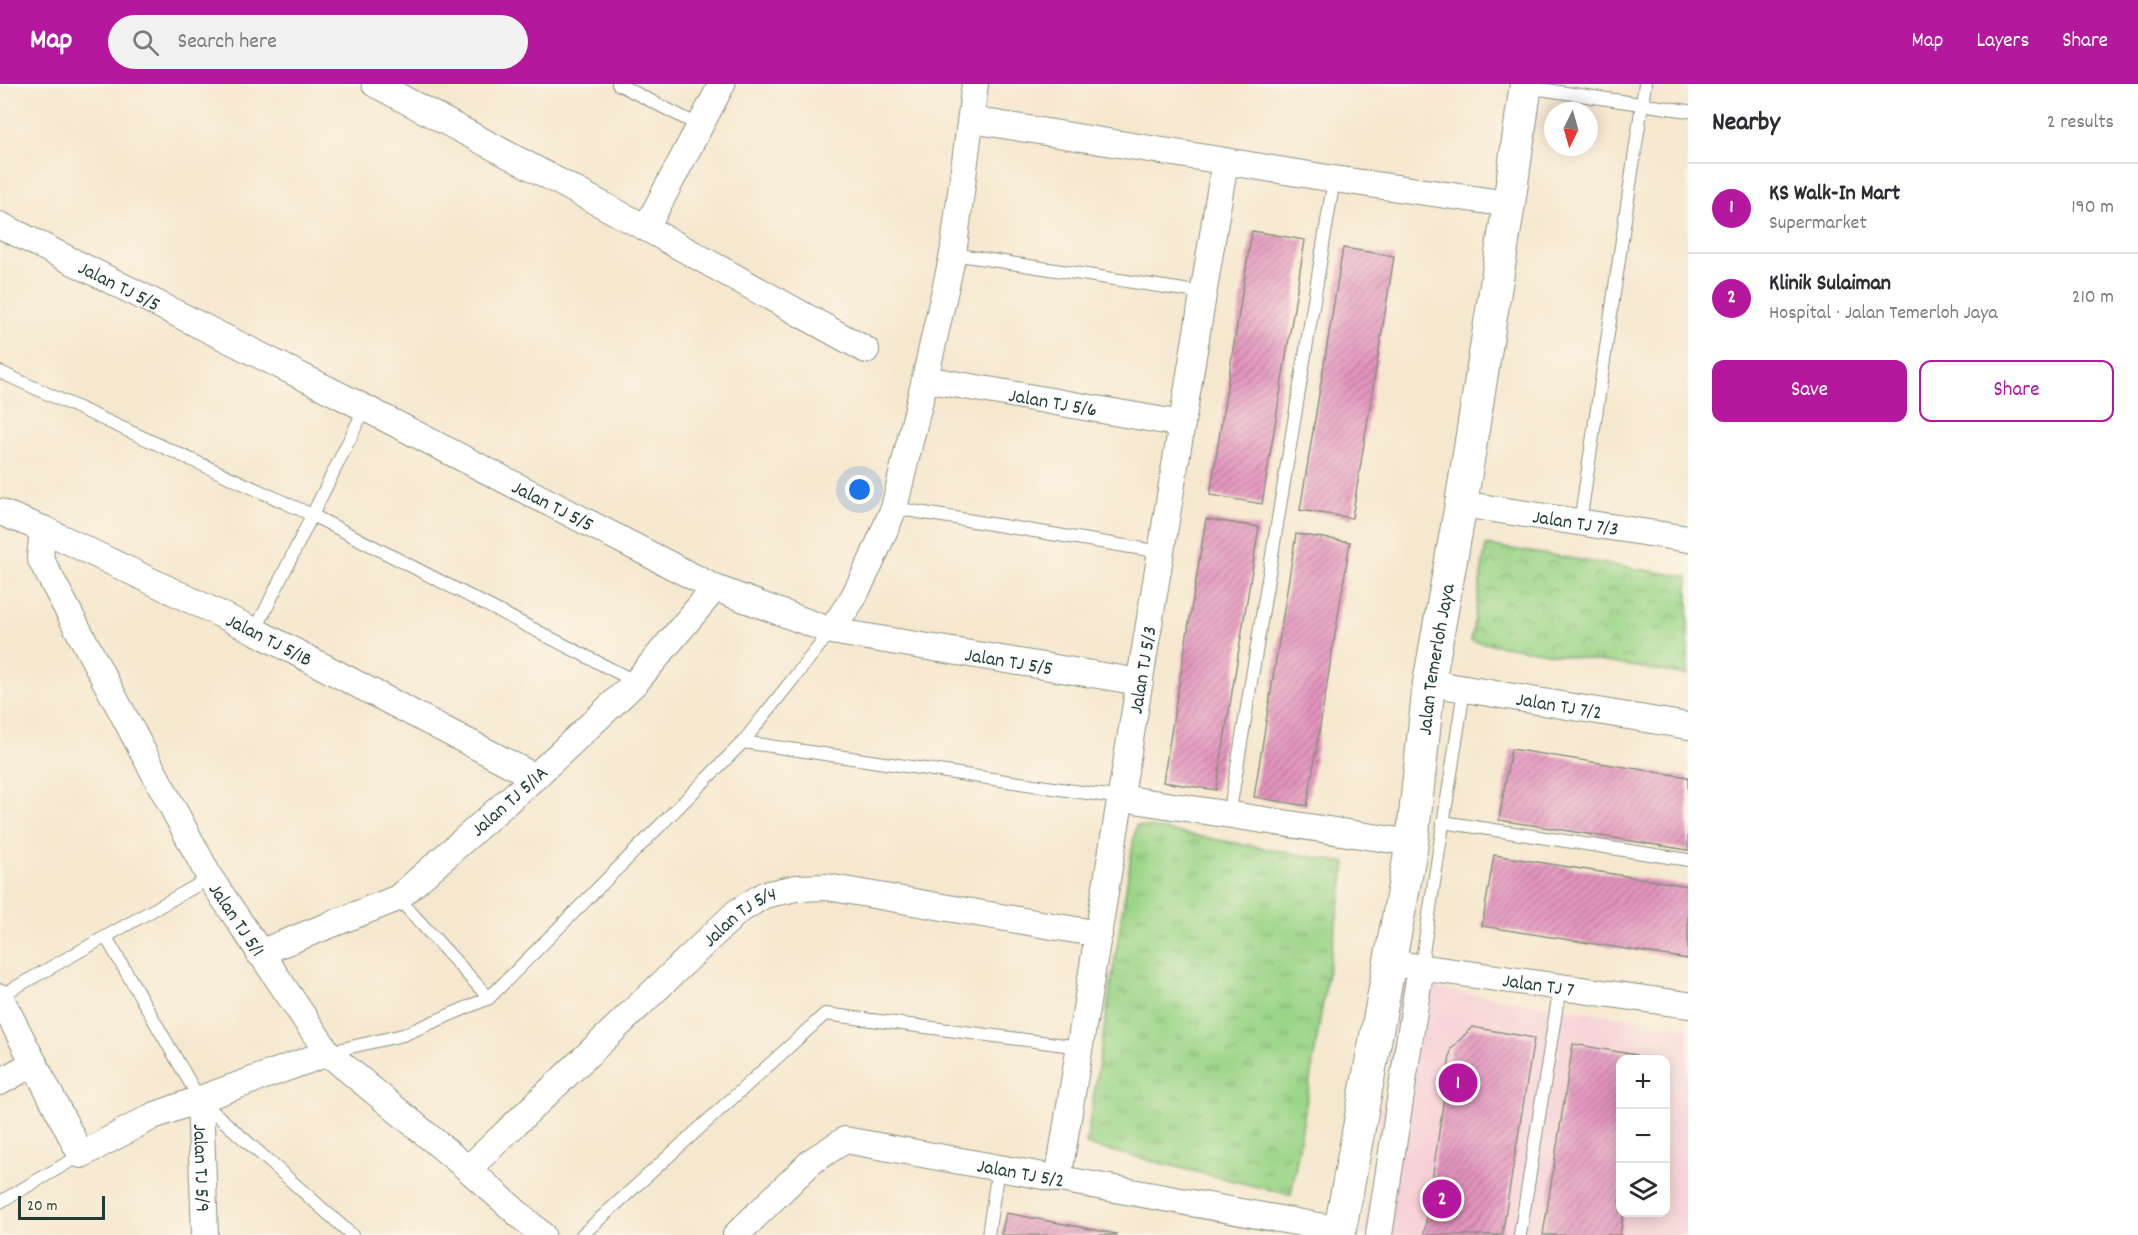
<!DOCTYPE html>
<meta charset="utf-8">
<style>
body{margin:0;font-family:Dekko,sans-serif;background:#f2f2f3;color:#2b2b33}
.controls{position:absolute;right:18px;bottom:18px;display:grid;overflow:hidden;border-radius:12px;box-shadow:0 3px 15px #0003}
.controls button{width:54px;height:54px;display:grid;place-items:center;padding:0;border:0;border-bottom:2px solid #e1e1e2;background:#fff;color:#2b2b33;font:30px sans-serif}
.compass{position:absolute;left:1544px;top:18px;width:54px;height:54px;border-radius:50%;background:#fff;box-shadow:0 3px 15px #0003;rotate:185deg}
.scale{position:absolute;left:18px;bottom:15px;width:87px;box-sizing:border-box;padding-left:6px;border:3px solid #1f3d34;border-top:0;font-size:16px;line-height:21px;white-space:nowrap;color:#1f3d34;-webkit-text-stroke:4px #fcf5e5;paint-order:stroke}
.you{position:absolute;left:860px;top:406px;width:21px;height:21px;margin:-15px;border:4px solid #fff;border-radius:50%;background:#1a73e8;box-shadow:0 0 0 9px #1a73e833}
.badge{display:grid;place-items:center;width:39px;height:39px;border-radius:50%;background:#b5179e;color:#fff;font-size:20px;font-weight:700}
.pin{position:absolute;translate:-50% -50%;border:3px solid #fff;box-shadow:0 2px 6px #0006}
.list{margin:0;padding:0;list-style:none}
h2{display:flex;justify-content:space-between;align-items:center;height:78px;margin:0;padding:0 24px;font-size:26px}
h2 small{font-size:20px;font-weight:400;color:#7c7c81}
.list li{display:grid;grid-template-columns:39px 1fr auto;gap:18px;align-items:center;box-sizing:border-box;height:90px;padding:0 24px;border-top:2px solid #e1e1e2}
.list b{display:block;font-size:22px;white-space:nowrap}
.list p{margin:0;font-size:20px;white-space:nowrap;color:#7c7c81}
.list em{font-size:20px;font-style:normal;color:#7c7c81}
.actions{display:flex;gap:12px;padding:18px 24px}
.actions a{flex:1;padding:14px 0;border:2px solid #b5179e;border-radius:12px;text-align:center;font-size:21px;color:#b5179e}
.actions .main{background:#b5179e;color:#fff}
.icon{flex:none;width:33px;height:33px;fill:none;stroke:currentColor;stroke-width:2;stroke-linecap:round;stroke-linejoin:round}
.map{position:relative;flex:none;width:1688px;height:1151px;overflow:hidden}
header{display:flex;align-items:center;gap:36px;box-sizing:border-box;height:84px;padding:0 30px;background:#b5179e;color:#fff}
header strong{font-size:28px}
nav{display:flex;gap:33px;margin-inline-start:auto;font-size:21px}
.search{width:420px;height:54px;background:#f2f2f3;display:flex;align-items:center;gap:15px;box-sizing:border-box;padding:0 21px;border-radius:33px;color:#7c7c81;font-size:22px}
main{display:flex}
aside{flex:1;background:#fff}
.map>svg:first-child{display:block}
.built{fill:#f6cfd6;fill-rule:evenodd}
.grass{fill:url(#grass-tufts);stroke:#5d895e;stroke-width:1.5}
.park{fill:url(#park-crowns);stroke:#5d895e;stroke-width:1.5}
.building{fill:url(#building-hatch)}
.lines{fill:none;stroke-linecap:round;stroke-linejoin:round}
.service-casing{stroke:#8a9282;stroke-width:14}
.minor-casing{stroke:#8a9282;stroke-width:28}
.tertiary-casing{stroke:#8a9282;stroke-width:34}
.service{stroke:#fff;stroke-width:12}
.minor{stroke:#fff;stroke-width:26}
.tertiary{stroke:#fff;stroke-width:32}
.labels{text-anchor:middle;stroke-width:6;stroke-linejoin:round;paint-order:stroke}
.street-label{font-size:20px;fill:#1f3d34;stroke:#fcf5e5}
</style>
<header>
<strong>Map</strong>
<div class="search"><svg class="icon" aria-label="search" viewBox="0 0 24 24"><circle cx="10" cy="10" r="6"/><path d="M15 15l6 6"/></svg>Search here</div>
<nav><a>Map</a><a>Layers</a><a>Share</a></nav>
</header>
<main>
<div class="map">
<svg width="1688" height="1151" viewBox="0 0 1688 1151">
<defs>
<pattern id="grass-tufts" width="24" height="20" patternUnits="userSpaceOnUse" patternTransform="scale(1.5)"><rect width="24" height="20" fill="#9bd588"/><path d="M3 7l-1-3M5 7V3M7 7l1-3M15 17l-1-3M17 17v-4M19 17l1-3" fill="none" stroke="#7eae70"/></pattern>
<pattern id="park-crowns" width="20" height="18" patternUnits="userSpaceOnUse" patternTransform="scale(1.5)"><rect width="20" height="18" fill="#9bd588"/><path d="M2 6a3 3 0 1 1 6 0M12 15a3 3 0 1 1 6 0" fill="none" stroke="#7eae70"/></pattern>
<pattern id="building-hatch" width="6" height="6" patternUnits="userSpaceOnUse" patternTransform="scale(1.5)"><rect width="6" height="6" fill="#e393bd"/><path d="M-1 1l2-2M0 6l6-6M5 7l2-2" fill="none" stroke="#b7799a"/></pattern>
</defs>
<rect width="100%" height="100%" fill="#fcf5e5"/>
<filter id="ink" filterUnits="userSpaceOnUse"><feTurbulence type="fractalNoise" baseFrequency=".0167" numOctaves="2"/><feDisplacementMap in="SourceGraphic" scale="12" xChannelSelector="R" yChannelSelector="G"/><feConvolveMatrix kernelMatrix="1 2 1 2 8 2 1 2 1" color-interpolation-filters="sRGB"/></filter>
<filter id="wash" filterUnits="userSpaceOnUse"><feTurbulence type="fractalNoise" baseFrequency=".008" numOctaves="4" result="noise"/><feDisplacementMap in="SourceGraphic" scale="24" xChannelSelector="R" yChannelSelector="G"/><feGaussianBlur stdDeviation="1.35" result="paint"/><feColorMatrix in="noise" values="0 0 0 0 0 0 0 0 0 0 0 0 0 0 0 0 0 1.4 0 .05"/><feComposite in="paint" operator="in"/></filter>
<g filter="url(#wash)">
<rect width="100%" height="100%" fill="#f6e8cf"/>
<!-- built -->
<path class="built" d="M1402 899 1688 944V1151H1363ZM1620 976H1666V1128H1620Z"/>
<!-- grass -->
<polygon class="grass" points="1136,741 1346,779 1291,1111 1086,1061"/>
<!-- park -->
<polygon class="park" points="1486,461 1688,493 1688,591 1471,557"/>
<g id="blocks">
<!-- building -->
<g class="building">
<polygon points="1252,147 1305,156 1262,420 1210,411"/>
<polygon points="1343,164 1394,172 1352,434 1300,426"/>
<polygon points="1206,435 1259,443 1216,706 1163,698"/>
<polygon points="1296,450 1350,458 1307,722 1254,713"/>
<polygon points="1511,665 1688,693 1688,766 1499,736"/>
<polygon points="1494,771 1688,802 1688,875 1482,842"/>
<polygon points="1472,943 1534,954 1502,1151 1424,1151 1451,965"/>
<polygon points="1573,960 1636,971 1638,976 1620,976 1620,1128 1624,1128 1620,1151 1543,1151"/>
<polygon points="1006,1129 1117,1150 1117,1151 1001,1151"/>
</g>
</g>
</g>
<g filter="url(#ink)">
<use href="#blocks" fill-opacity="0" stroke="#8a9282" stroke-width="1.5"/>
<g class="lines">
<defs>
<g id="service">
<polyline points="618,0 700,42"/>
<polyline points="1526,3 1688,27"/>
<polyline points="953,170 1203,209"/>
<polyline points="0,288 312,431 636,598"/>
<polyline points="894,424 1161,468"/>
<polyline points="1580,439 1645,0"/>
<polyline points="255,547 365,324"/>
<polyline points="743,658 1121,714"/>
<polyline points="1229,732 1334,95"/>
<polyline points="1443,738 1688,776"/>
<polyline points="398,814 489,914"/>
<polyline points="106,853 200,1016 352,1151"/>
<polyline points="1421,882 1464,606"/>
<polyline points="0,912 210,794"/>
<polyline points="329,968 403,951 489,914 743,658 831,547"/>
<polyline points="0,1118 81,1071"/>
<polyline points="582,1151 825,930 1080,963"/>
<polyline points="988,1151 998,1085"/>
<polyline points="1520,1151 1560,902"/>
</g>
<g id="minor">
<polyline points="375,0 646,144 866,266"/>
<polyline points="972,36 1334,95 1509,120"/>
<path id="s1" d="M0 141 365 324 715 504 831 547 1140 598"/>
<polyline points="646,144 722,0"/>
<path id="s2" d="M925 295 1182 340"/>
<path id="s3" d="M1461 420 1688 455"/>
<path id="s4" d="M0 428 43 445 255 547 535 693"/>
<path id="s5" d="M43 445 40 474 210 794 328 969 468 1085 542 1151"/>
<polyline points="831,547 853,514 871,478 894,424 925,295 953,170 975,0"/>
<path id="s6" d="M1429 599 1688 642"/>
<polyline points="1121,714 1412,759"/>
<path id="s7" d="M259 869 398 814 535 693 636 598 715 504"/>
<path id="s8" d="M1390 879 1688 921"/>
<polyline points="0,913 81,1071 153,1032 328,969"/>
<polyline points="0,998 34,979"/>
<path id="s9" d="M200 1016 205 1151"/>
<path id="s10" d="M468 1085 737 828 764 811 796 804 827 803 1099 850"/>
<path id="s11" d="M1058 1095 1225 77"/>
<path id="s12" d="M736 1151 812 1077 845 1056 1340 1146"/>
<polyline points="1379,1151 1421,882"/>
</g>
<g id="tertiary">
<path id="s13" d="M1339 1151 1412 759 1429 599 1461 420 1509 120 1526 0"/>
</g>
</defs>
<!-- service casing -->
<use href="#service" class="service-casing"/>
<!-- minor casing -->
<use href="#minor" class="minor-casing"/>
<!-- tertiary casing -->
<use href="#tertiary" class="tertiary-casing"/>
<!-- service -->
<use href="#service" class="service"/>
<!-- minor -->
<use href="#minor" class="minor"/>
<!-- tertiary -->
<use href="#tertiary" class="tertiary"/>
</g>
</g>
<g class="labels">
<!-- street labels -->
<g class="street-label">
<text dy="7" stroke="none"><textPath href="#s1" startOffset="134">Jalan TJ 5/5</textPath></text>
<text dy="7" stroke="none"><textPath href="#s2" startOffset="130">Jalan TJ 5/6</textPath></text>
<text dy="7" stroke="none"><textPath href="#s1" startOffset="620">Jalan TJ 5/5</textPath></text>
<text dy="7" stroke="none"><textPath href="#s3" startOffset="116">Jalan TJ 7/3</textPath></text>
<text dy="7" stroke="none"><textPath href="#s4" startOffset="298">Jalan TJ 5/1B</textPath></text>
<text dy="7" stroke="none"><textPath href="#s1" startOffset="1106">Jalan TJ 5/5</textPath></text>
<text dy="7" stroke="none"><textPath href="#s13" startOffset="584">Jalan Temerloh Jaya</textPath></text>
<text dy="7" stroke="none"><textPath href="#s11" startOffset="516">Jalan TJ 5/3</textPath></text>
<text dy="7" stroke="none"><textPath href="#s6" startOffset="132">Jalan TJ 7/2</textPath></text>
<text dy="7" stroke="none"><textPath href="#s7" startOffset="297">Jalan TJ 5/1A</textPath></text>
<text dy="7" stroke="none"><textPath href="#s5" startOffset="441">Jalan TJ 5/1</textPath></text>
<text dy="7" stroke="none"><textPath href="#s10" startOffset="372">Jalan TJ 5/4</textPath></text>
<text dy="7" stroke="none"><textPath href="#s8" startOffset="150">Jalan TJ 7</textPath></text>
<text dy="7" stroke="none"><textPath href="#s9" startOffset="68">Jalan TJ 5/9</textPath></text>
<text dy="7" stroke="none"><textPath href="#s12" startOffset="324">Jalan TJ 5/2</textPath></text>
</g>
</g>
</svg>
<div class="controls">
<button>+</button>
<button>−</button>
<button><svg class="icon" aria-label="layers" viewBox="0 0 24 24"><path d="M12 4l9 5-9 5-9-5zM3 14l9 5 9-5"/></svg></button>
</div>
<svg class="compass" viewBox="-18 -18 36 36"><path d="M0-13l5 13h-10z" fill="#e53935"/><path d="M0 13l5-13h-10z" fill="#7c7c81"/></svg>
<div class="scale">20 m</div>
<div class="you"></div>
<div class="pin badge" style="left:1458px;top:999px">1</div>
<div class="pin badge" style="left:1442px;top:1115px">2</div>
</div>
<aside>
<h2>Nearby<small>2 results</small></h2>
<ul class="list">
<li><span class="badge">1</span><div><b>KS Walk-In Mart</b><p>Supermarket</p></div><em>190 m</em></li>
<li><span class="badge">2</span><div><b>Klinik Sulaiman</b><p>Hospital · Jalan Temerloh Jaya</p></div><em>210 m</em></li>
</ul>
<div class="actions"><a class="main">Save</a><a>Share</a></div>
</aside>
</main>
